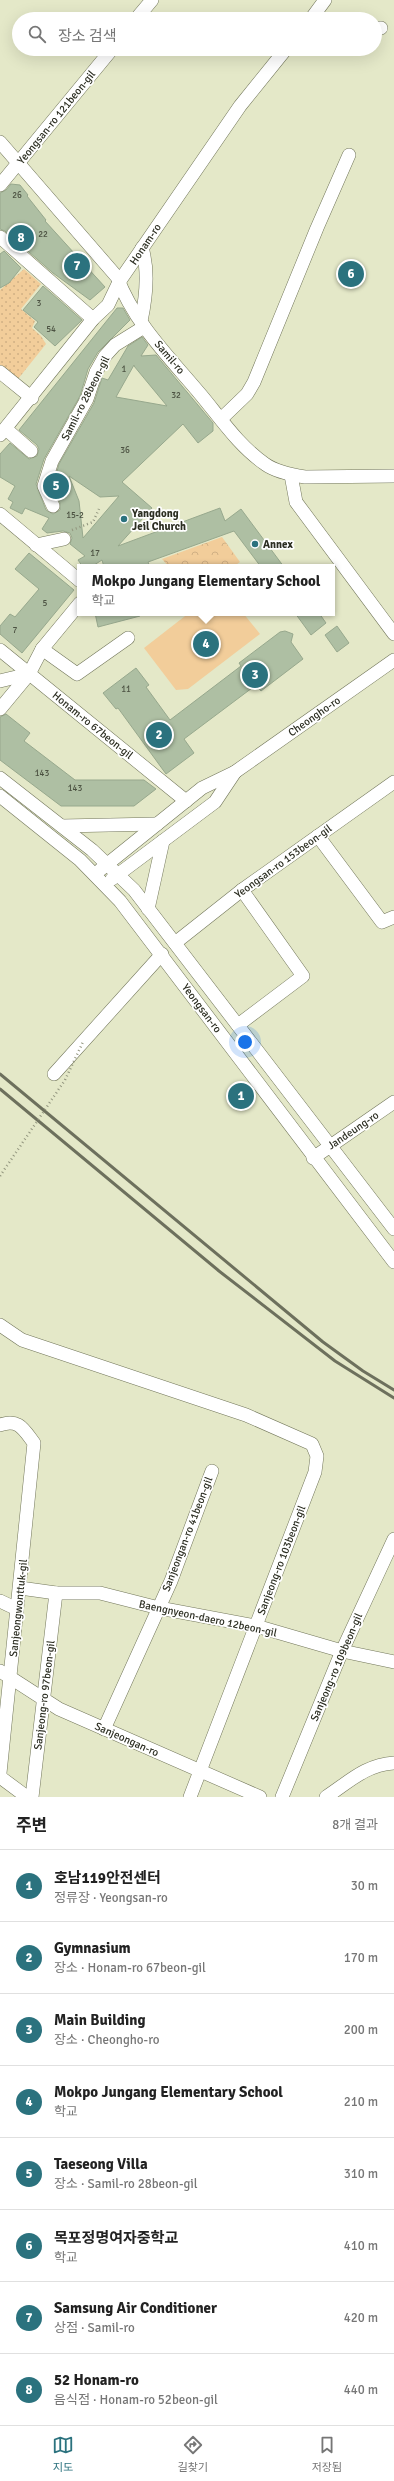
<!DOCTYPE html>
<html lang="ko">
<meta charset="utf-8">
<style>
body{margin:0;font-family:Signika,"Noto Sans KR",sans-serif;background:#f2f2f2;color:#222}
.you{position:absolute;left:245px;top:1042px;width:14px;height:14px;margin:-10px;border:3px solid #fff;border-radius:50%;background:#1a73e8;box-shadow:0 0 0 6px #1a73e833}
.badge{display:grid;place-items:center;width:26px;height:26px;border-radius:50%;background:#2b727e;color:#fff;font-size:13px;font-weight:700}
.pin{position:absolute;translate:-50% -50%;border:2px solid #fff;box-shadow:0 1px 4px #0006}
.popup{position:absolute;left:77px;top:564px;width:258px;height:52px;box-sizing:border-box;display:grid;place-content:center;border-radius:0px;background:#fff;filter:drop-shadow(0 1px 3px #0005);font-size:13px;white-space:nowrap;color:#767676}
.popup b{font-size:15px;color:#222}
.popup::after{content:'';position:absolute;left:50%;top:100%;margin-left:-8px;border:8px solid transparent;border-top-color:#fff}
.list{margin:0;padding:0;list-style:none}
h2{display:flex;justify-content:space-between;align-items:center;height:52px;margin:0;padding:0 16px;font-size:17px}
h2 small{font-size:13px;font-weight:400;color:#767676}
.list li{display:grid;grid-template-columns:26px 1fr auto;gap:12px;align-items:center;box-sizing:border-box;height:72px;padding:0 16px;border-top:1px solid #e0e0e0}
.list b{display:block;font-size:15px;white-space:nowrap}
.list p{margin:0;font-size:13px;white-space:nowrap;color:#767676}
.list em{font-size:13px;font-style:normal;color:#767676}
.icon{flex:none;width:22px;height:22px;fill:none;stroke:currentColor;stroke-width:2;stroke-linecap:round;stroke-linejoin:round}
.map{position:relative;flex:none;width:394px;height:1797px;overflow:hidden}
.search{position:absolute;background:#fff;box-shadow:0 4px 16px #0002;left:12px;right:12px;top:12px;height:44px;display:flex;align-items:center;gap:10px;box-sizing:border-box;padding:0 14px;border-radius:22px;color:#767676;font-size:15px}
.sheet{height:628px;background:#fff}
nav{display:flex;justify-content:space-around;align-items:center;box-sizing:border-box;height:56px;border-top:1px solid #e0e0e0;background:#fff;font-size:11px;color:#767676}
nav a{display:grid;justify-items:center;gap:2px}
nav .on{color:#2b727e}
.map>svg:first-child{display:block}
.grass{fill:url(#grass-dots)}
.park{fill:url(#park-crowns)}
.pitch{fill:#f2cd9a}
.building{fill:#aebfa3;stroke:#97a88d;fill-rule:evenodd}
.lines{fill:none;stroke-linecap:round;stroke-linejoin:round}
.minor-casing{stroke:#72765a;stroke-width:14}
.path{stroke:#92957e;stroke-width:2.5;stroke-dasharray:1 3;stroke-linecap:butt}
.minor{stroke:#fff;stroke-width:13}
.rail{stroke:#6d705d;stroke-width:3}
.path-bridge{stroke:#92957e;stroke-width:2.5;stroke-dasharray:1 3;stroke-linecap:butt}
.poi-dot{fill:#2b727e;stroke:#fff;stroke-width:1.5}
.labels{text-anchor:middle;stroke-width:3.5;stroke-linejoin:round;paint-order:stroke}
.number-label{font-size:9px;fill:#4c5242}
.street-label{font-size:11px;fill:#2c2e22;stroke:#fff}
.poi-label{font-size:11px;font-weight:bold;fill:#2c2e22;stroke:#fff;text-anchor:start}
</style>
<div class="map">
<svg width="394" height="1797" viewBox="0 0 394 1797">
<defs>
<pattern id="grass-dots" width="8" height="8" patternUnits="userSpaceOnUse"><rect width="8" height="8" fill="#f2cd9a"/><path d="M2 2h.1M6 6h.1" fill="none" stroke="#d0b084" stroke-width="1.8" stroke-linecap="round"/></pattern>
<pattern id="park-crowns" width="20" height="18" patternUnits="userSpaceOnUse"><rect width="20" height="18" fill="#f2cd9a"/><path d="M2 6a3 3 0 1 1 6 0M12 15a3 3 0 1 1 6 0" fill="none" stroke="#d0b084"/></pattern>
</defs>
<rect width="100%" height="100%" fill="#e4e8c8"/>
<!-- grass -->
<polygon class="grass" points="24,269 41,284 21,309 35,321 32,328 41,336 46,344 18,379 0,365 0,290"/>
<!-- park -->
<polygon class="park" points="222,537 240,562 233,567 169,567 162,559"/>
<!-- pitch -->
<polygon class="pitch" points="189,613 243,613 260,634 188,689 176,690 144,648"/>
<!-- building -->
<g class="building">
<polygon points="11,184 20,185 28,195 27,196 46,220 45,221 105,287 90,300 53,273 5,231 0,229 0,193 6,190"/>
<polygon points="4,251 21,268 9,283 0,288 0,254"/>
<polygon points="43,286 82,320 55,346 34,327 38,322 23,310"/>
<path d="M117 308H123L130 320 98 352 88 369 80 396 44 459 36 484 46 510 53 514 60 510V503L53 486 59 464 94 403 102 378 108 380 128 346 142 337 148 345 141 356 156 355 213 423V431L198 443 183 424 122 482 152 508 118 546 220 508 225 521 241 509 284 567H261L234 531 148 562 150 567H104L102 560 91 567H83L78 560 85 556 70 544 72 538 70 533 63 531 47 533 42 529 49 518 25 508 22 514 10 508 13 502 8 499 15 486 0 477V454L10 443 29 459 37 456 39 449 37 445 19 430ZM134 365V366L167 406 116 397ZM69 476 100 497 119 496 83 538 79 501Z"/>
<polygon points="29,553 74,590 22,653 0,634 0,626 10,614 15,617 39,589 15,569"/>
<polygon points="95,613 139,613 140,616 98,627"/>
<polygon points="295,613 319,613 326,623 311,635"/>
<polygon points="337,626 349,643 337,652 325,635"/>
<polygon points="285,631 293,634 291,642 303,659 261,691 256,685 184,739 194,753 166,774 118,708 116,709 103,693 136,668 149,685 146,687 170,720 241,666 239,663 280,632"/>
<polygon points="6,714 30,733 24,741 75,780 144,780 156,789 134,806 61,806 0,760 0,717"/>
</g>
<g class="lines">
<defs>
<g id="minor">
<polyline points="136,19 152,0"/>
<polyline points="311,19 325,0"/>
<polyline points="375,29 381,28"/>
<path d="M0 142 117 277C134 323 171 359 201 395 221 419 239 446 265 464 276 472 292 475 305 477L394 476"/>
<polyline points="0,185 112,49"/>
<polyline points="0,237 93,319"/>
<path d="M141 321C146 298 149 271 142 248"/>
<polyline points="0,372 32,398"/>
<polyline points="221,419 247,394 254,382 317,228 349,155"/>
<polyline points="6,429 31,451"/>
<polyline points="0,435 93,319 108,305 119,282 240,106 286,49"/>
<polyline points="291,475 296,502 394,634"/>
<polyline points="53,506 44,486 52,461 87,399 96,372 105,356 115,345 144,327"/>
<polyline points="0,514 80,581"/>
<polyline points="36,545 64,539"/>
<polyline points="42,649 77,674 128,638"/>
<polyline points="0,650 186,801"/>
<polyline points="0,681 29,674"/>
<polyline points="0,709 29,674 42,649 80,603"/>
<polyline points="0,778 92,850 134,890 394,1229"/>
<polyline points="0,796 80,860 120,901 394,1262"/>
<polyline points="62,826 157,824"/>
<polyline points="318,836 382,922 394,917"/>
<polyline points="100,870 202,788 235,772 394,660"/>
<polyline points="112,879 215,802 235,772"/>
<polyline points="148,909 163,841"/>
<polyline points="175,943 242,890 394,782"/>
<polyline points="238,1025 303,976 242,890"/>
<polyline points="54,1074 162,954"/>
<polyline points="313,1158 394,1102"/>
<polyline points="0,1325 22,1340 246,1415 312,1444 317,1456 315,1472 190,1797"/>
<path d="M0 1425C19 1418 24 1430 34 1443L0 1773"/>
<polyline points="20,1588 56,1593 100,1593 159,1608 256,1626 342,1651 394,1662"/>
<polyline points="0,1601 17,1609"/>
<polyline points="0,1671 59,1709 260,1797"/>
<polyline points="104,1729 171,1581 212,1471"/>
<polyline points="0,1777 27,1797"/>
<polyline points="32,1797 56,1593"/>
<polyline points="282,1797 342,1651 394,1539"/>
<path d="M326 1797C349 1782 365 1765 394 1763"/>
</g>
</defs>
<!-- minor casing -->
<use href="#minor" class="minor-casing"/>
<!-- path -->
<polyline class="path" points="72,530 93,522 99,509"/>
<!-- minor -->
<use href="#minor" class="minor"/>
<!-- rail -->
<g class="rail">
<polyline points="0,1074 323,1342 363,1371 394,1390"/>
<polyline points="0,1089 219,1271 335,1361 394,1398"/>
</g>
<!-- path-bridge -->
<polyline class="path-bridge" points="0,1176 65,1080 83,1042"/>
</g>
<!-- markers -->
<g class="poi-dot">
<circle cx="124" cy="519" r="4"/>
<circle cx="255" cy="544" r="4"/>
</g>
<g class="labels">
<!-- number labels -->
<g class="number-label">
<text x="17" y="198">26</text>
<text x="43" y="237">22</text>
<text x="39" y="306">3</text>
<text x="51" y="332">54</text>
<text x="124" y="372">1</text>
<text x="176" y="398">32</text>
<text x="125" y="453">36</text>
<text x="75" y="518">15-2</text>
<text x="95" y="556">17</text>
<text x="45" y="606">5</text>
<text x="15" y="633">7</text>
<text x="126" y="692">11</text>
<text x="42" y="776">143</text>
<text x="75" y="791">143</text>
</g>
<!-- street labels -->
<g class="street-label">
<text transform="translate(56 117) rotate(-51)" y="4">Yeongsan-ro 121beon-gil</text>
<text transform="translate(145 244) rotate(-56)" y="4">Honam-ro</text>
<text transform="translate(170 357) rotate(50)" y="4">Samil-ro</text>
<text transform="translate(85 398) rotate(-63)" y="4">Samil-ro 28beon-gil</text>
<text transform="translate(314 716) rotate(-35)" y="4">Cheongho-ro</text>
<text transform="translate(93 725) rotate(39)" y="4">Honam-ro 67beon-gil</text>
<text transform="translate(283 861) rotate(-36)" y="4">Yeongsan-ro 153beon-gil</text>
<text transform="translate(202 1008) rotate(53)" y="4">Yeongsan-ro</text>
<text transform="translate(353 1130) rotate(-34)" y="4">Jandeung-ro</text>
<text transform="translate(187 1534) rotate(-69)" y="4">Sanjeongan-ro 41beon-gil</text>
<text transform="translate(281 1560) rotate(-69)" y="4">Sanjeong-ro 103beon-gil</text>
<text transform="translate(18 1608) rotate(-84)" y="4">Sanjeongwonttuk-gil</text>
<text transform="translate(208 1618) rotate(12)" y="4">Baengnyeon-daero 12beon-gil</text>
<text transform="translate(336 1667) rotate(-67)" y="4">Sanjeong-ro 109beon-gil</text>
<text transform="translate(44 1695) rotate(-83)" y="4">Sanjeong-ro 97beon-gil</text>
<text transform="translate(127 1739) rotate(24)" y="4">Sanjeongan-ro</text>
</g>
<!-- poi labels -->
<g class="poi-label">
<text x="132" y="517">Yangdong<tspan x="132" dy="13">Jeil Church</tspan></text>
<text x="263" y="548">Annex</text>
</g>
</g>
</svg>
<div class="you"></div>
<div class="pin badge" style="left:241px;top:1096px">1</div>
<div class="pin badge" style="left:159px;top:735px">2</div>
<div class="pin badge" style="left:255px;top:675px">3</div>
<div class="pin badge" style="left:206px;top:644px">4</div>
<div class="popup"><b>Mokpo Jungang Elementary School</b>학교</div>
<div class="pin badge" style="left:56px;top:486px">5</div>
<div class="pin badge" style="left:351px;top:274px">6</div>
<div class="pin badge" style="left:77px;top:266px">7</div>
<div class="pin badge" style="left:21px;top:238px">8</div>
<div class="search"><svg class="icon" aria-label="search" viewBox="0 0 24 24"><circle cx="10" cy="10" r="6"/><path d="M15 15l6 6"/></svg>장소 검색</div>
</div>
<section class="sheet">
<h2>주변<small>8개 결과</small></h2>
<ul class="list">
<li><span class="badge">1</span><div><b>호남119안전센터</b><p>정류장 · Yeongsan-ro</p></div><em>30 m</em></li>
<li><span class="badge">2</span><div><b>Gymnasium</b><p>장소 · Honam-ro 67beon-gil</p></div><em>170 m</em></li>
<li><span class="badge">3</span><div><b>Main Building</b><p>장소 · Cheongho-ro</p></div><em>200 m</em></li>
<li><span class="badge">4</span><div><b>Mokpo Jungang Elementary School</b><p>학교</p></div><em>210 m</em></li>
<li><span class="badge">5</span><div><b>Taeseong Villa</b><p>장소 · Samil-ro 28beon-gil</p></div><em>310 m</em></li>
<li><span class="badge">6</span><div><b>목포정명여자중학교</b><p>학교</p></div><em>410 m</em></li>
<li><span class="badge">7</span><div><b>Samsung Air Conditioner</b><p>상점 · Samil-ro</p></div><em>420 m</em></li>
<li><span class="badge">8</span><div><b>52 Honam-ro</b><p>음식점 · Honam-ro 52beon-gil</p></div><em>440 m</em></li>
</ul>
</section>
<nav>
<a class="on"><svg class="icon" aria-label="map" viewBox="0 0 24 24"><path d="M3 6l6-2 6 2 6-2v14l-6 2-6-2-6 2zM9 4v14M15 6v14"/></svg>지도</a>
<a><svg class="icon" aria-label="directions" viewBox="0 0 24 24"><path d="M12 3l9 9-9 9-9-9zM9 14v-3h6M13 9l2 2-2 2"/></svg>길찾기</a>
<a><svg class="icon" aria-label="saved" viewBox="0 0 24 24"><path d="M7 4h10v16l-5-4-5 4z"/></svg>저장됨</a>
</nav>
